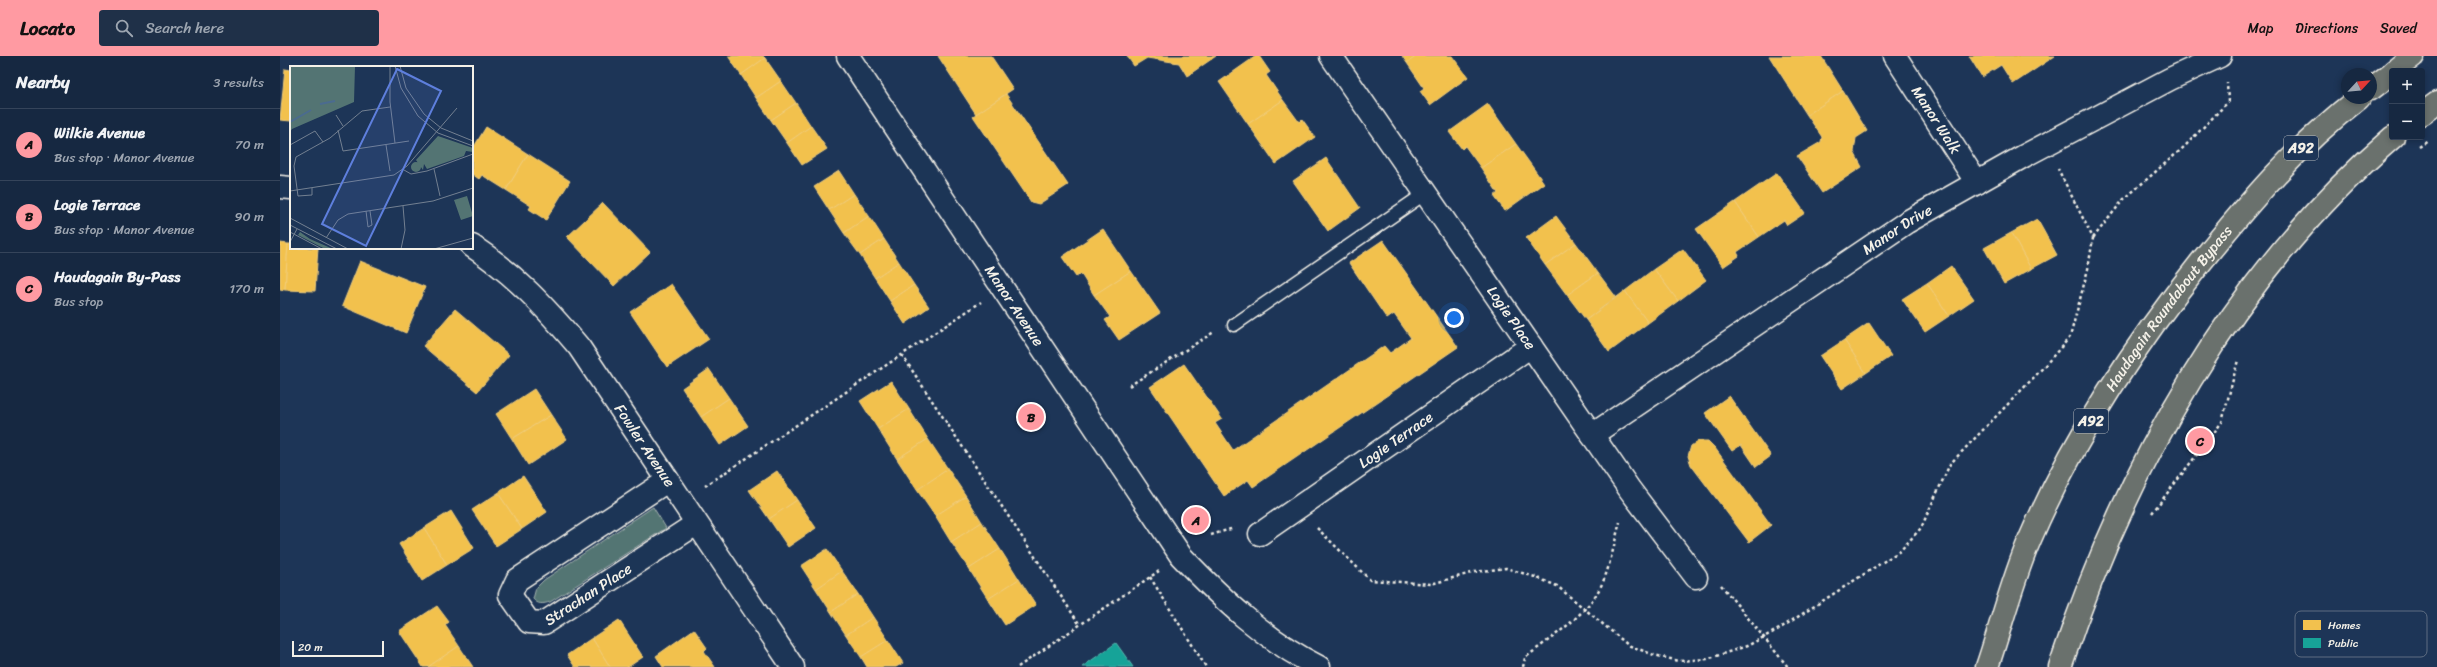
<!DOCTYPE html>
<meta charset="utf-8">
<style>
body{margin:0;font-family:Sriracha,sans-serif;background:#1f3048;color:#f1f3f6}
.controls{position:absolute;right:12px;top:12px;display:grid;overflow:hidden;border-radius:4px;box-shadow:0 2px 6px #0003}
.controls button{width:36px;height:36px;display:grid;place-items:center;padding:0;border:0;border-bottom:1px solid #35445a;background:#162841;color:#f1f3f6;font:20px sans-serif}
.compass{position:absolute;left:2061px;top:12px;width:36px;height:36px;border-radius:50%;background:#162841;box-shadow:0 2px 6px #0003;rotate:64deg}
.scale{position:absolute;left:12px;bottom:10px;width:92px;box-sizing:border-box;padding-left:4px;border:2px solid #f4f1e8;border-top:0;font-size:11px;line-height:14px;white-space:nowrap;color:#f4f1e8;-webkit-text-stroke:3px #1d3557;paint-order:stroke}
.you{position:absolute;left:1174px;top:262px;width:14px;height:14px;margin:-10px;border:3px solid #fff;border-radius:50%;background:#1a73e8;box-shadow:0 0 0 6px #1a73e833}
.badge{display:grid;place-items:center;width:26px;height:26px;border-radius:50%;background:#ff9aa2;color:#111;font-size:13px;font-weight:700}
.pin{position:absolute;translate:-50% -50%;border:2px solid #fff;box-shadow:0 1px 4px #0006}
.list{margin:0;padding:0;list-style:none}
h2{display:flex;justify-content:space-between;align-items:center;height:52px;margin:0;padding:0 16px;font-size:17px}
h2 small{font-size:13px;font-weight:400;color:#9ea6b1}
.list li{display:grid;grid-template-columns:26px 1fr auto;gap:12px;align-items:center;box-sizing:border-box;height:72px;padding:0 16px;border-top:1px solid #35445a}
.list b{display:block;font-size:15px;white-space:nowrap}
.list p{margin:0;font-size:13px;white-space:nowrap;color:#9ea6b1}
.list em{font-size:13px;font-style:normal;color:#9ea6b1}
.icon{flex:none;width:22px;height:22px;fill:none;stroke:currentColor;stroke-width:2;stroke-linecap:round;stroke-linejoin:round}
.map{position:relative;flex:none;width:2157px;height:611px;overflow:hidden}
header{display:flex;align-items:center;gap:24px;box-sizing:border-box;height:56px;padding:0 20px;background:#ff9aa2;color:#111}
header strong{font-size:19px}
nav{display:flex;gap:22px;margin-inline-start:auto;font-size:14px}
.search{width:280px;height:36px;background:#1f3048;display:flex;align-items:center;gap:10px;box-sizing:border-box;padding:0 14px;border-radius:4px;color:#9ea6b1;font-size:15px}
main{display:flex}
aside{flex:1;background:#162841}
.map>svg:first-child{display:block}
.green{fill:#537473;stroke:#a4b2ae}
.homes{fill:#f2c14e;stroke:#f3cf7c}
.public{fill:#17a398;stroke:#59bab0}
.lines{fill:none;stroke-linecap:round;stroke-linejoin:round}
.service-casing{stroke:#f4f1e8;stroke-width:15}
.minor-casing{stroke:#f4f1e8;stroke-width:25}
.tertiary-casing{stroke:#f4f1e8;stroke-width:25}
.primary-casing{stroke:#f4f1e8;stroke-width:25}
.path{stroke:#f4f1e8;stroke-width:2.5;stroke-dasharray:3 3;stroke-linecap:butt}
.service{stroke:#1d3557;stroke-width:12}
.minor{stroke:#1d3557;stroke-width:22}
.tertiary{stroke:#1d3557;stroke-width:22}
.primary{stroke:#6a716d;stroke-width:22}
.labels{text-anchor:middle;stroke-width:4;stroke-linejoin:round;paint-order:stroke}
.shield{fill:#1d3557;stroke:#b4b9bc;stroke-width:1}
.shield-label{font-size:14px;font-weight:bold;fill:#f4f1e8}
.street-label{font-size:15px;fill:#f4f1e8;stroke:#1d3557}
.inset-river{fill:none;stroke:#4b6b90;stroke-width:2}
.inset-road{fill:none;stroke:#738091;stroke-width:1}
.view{fill:#5e7fdd;fill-opacity:0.15;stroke:#5e7fdd;stroke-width:2}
.inset-edge{fill:none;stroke:#f4f1e8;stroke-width:2}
.key{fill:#1d3557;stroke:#5e6d82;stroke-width:1}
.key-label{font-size:11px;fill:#f4f1e8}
</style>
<header>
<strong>Locato</strong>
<div class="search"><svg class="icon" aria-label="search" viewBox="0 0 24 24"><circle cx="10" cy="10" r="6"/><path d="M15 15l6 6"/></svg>Search here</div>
<nav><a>Map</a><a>Directions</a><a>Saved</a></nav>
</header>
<main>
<aside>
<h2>Nearby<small>3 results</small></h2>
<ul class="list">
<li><span class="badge">A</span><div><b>Wilkie Avenue</b><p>Bus stop · Manor Avenue</p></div><em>70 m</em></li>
<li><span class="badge">B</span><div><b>Logie Terrace</b><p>Bus stop · Manor Avenue</p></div><em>90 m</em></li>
<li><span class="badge">C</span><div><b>Haudagain By-Pass</b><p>Bus stop</p></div><em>170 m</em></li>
</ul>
</aside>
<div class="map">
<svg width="2157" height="611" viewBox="0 0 2157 611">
<rect width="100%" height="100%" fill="#1d3557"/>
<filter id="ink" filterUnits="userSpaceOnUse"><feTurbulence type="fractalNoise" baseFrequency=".025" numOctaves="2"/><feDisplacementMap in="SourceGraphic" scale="8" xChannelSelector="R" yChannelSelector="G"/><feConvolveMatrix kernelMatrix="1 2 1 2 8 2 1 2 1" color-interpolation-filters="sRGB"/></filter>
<g filter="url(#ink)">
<!-- green -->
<path class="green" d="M373 451 386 472 270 546C263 548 258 549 253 543L256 532 264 524Z"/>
<!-- homes -->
<g class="homes">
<polygon points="448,0 483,0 485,2 461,19"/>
<polygon points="658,0 711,0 733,33 696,58"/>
<polygon points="847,0 936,0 907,20 899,7 867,2 854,10"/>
<polygon points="976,0 979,0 990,16 986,19 1003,44 968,68 939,26"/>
<polygon points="1122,0 1137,0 1127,7"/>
<polygon points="1137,0 1172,0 1188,21 1150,49 1140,35 1144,32 1127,7"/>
<polygon points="1489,0 1541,0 1563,35 1527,59"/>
<polygon points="1689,0 1775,0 1733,28 1721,9 1702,21"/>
<polygon points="485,2 501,25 476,42 461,19"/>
<polygon points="5,13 11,14 11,65 0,64"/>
<polygon points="501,25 516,47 491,64 476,42"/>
<polygon points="1563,35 1587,75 1576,82 1574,96 1582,111 1542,137 1517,100 1541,86 1542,81 1527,59"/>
<polygon points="726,38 788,129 759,148 751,146 693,60"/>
<polygon points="1003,44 1019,66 1022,63 1035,81 996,108 968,68"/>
<polygon points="516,47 531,70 507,87 491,64"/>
<polygon points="1208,48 1236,88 1201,112 1185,90 1182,93 1169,76"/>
<polygon points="531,70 547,93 522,109 507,87"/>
<polygon points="206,71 248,98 226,134 202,119 199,123 192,118 192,94"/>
<polygon points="1236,88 1264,127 1225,155 1214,140 1218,137 1201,112"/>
<polygon points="248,98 290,125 266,164 249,153 251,150 226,134"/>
<polygon points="1046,102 1080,152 1048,175 1013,125"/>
<polygon points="559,115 574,138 549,154 534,131"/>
<polygon points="1497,117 1525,157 1507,169 1504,164 1479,181 1455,146"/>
<polygon points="574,138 589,160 564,177 549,154"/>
<polygon points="1455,146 1479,181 1457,196 1459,200 1443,211 1416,173"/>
<polygon points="323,147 370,196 334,230 287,181"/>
<polygon points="589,160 604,183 580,199 564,177"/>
<polygon points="1276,160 1296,187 1265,209 1246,182"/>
<polygon points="1757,163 1777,199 1751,213 1731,177"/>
<polygon points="823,173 851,215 814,239 801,218 796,221 782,201"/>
<polygon points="1731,177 1751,213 1724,228 1704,192"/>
<polygon points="604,183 619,206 595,222 580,199"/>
<polygon points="1103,184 1178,291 973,431 968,424 944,440 870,331 904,308 942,363 935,367 953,394 1104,290 1110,297 1131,282 1114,258 1107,263 1069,207"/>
<polygon points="0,187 8,188 5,234 0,233"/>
<polygon points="1296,187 1318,217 1287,239 1265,209"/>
<polygon points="8,188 11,188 11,192 38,192 35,235 5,234"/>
<polygon points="1403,193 1426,224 1398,245 1374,213"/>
<polygon points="80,205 145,231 126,277 62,250"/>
<polygon points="619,206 634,229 610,245 595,222"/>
<polygon points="1671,210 1694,243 1669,260 1647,227"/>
<polygon points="1374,213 1398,245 1368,267 1345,235"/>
<polygon points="851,215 880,257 839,284 825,264 830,261 814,239"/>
<polygon points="1318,217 1336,241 1306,264 1287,239"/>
<polygon points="1647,227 1669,260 1645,276 1622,243"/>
<polygon points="391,228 429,283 387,311 350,256"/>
<polygon points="634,229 649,251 625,268 610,245"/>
<polygon points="1345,235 1368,267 1329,296 1306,264"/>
<polygon points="175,253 229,299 197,336 143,290"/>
<polygon points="1589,267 1611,300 1586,317 1564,284"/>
<polygon points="1564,284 1586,317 1562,333 1540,300"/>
<polygon points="429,313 449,342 421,361 402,332"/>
<polygon points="611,325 629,353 598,373 580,345"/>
<polygon points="254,333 271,359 232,383 216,358"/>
<polygon points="1449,340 1491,400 1476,411 1461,389 1452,395 1425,357"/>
<polygon points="449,342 468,370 440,389 421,361"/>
<polygon points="629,353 648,383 617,403 598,373"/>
<polygon points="271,359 287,383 248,409 232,383"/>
<polygon points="648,383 668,413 637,434 617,403"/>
<polygon points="1418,385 1428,385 1435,392 1491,469 1469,486 1411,409 1408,400 1411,390"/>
<polygon points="668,413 686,440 655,460 637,434"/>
<polygon points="497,415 517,444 489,463 469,434"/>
<polygon points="243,420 267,456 242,473 218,437"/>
<polygon points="218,437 242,473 216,490 192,454"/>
<polygon points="686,440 702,466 671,486 655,460"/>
<polygon points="517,444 536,472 508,491 489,463"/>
<polygon points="171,455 194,492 167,509 144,472"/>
<polygon points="702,466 720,493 689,513 671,486"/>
<polygon points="144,472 167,509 142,525 119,488"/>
<polygon points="547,493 562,515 536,533 521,510"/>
<polygon points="720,493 739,523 708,543 689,513"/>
<polygon points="562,515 578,538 551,556 536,533"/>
<polygon points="739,523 756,549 725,569 708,543"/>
<polygon points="578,538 593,561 566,579 551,556"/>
<polygon points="157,550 169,566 165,569 179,590 148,611 143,611 119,575"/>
<polygon points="593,561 608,584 581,601 566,579"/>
<polygon points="339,564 363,601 348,611 330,611 312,582"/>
<polygon points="414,573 427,592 424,595 435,611 383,611 376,600"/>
<polygon points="312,582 330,611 295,611 287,599"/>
<polygon points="608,584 623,607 616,611 587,611 581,601"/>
<polygon points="179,590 193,611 148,611"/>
</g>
<!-- public -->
<polygon class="public" points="836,587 853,611 802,611"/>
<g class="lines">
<defs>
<polyline id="service" points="954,269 1147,136"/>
<g id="minor">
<path id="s1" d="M1051 0 1350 434 1416 521"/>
<path id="s2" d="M1615 0 1697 127"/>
<polyline points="0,131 11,132"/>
<path id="s3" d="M192 190C235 218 266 252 299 291L513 611"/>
<path id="s4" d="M1312 379 1627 166 1744 100 1890 23 1940 0"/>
<path id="s5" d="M387 425 237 524 230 539 249 566 264 567 416 468"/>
<path id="s6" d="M980 478 1251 290"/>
</g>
<g id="tertiary">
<path id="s7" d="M568 0 901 500C942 543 985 584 1039 611"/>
</g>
<g id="primary">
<polyline points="2114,15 2133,0"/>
<polyline points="2091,33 2112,17"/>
<polyline points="2142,58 2157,47"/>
<path id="s8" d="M1707 611C1721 570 1733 522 1750 483 1793 383 1853 291 1921 206 1969 146 2018 89 2079 42"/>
<path d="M1780 611C1845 413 1953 219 2113 81"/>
</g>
</defs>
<!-- service casing -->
<use href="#service" class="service-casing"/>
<!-- minor casing -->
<use href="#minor" class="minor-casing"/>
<!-- tertiary casing -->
<use href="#tertiary" class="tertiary-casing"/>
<!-- primary casing -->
<use href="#primary" class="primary-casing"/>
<!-- path -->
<g class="path">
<polyline points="2139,91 2148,85"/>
<polyline points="1813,182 1843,144 1904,91 1948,46 1947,27"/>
<polyline points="622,299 800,569"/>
<polyline points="849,330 934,276"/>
<polyline points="425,430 701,246"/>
<polyline points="1872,457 1942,366 1958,304"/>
<polyline points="1037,472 1090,524 1151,528 1195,516 1226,512 1255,521 1277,530 1348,589 1374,599 1399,605 1427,603 1467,590 1499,573 1620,495 1641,472 1670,408 1759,316 1790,281 1808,213 1813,182 1778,113"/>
<polyline points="931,479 954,472"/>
<polyline points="870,521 926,611"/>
<polyline points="1441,529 1508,611"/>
<polyline points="738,611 879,515"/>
<path d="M1243 611 1245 602C1271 581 1307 560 1322 528 1331 508 1334 487 1340 466"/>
</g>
<!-- service -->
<use href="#service" class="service"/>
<!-- minor -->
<use href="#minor" class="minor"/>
<!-- tertiary -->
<use href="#tertiary" class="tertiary"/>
<!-- primary -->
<use href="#primary" class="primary"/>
</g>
</g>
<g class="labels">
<!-- shield labels -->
<g class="shield">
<rect x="2004" y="80" width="34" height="24" rx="3"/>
<rect x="1794" y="353" width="34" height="24" rx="3"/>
</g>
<g class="shield-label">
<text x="2021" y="97">A92</text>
<text x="1811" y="370">A92</text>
</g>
<!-- street labels -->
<g class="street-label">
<text dy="5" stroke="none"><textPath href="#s2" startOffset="76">Manor Walk</textPath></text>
<text dy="5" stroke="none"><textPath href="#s4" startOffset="368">Manor Drive</textPath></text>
<text dy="5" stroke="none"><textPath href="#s7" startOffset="300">Manor Avenue</textPath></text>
<text dy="5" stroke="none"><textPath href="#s8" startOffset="405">Haudagain Roundabout Bypass</textPath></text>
<text dy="5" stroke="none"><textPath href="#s1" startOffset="318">Logie Place</textPath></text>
<text dy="5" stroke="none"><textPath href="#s6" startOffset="165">Logie Terrace</textPath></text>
<text dy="5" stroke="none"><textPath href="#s3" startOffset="266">Fowler Avenue</textPath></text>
<text dy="5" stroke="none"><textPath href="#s5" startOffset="297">Strachan Place</textPath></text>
</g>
</g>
<!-- overview -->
<g transform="translate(10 10)">
<rect width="183" height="183" fill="#1d3557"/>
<path d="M0 0H65L64 36 2 63 0 66ZM148 70 183 82V86L176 85 174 90 137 103 134 98 133 104 126 94ZM121 101a5 5 0 1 1 10 0a5 5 0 1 1-10 0ZM177 130 183 150 171 154 164 134ZM10 166 20 173 43 183H35L8 169Z" fill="#537473"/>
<path class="inset-river" d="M30 38 45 35M0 56 21 44"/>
<path class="inset-road" d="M100 0V36L105 77M105 0 111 22 128 50 148 67 183 80M110 0 116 22 134 48 151 62 183 75M46 49 53 60M48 64 53 85 119 75M0 79 25 65 33 76M96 79 100 105M144 103 150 130M114 104 121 108 137 105 183 88M22 122V129L8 130 4 100 6 91 40 72 72 45 100 41M0 125 104 109 117 100 167 42M76 145 78 161 82 159 80 145M0 152 58 183M0 159 47 183M0 166 32 183M36 172 48 154 58 148 143 135 183 122M0 176 7 163M111 183 115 164 113 140M144 183 183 172"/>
<path class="view" d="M107 3 151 25 76 180 32 158Z"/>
<rect width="183" height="183" class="inset-edge"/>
</g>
<!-- legend -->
<rect x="2015" y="555" width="132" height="46" rx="6" class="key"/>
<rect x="2023" y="564" width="18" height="10" fill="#f2c14e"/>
<rect x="2023" y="582" width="18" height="10" fill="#17a398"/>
<g class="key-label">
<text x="2048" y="573">Homes</text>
<text x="2048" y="591">Public</text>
</g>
</svg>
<div class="controls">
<button>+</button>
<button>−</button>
</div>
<svg class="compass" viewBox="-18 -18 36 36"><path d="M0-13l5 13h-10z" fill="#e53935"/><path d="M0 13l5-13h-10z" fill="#9ea6b1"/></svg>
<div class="scale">20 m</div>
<div class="you"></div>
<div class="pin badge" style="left:916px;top:464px">A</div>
<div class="pin badge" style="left:751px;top:361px">B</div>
<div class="pin badge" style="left:1920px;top:385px">C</div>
</div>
</main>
